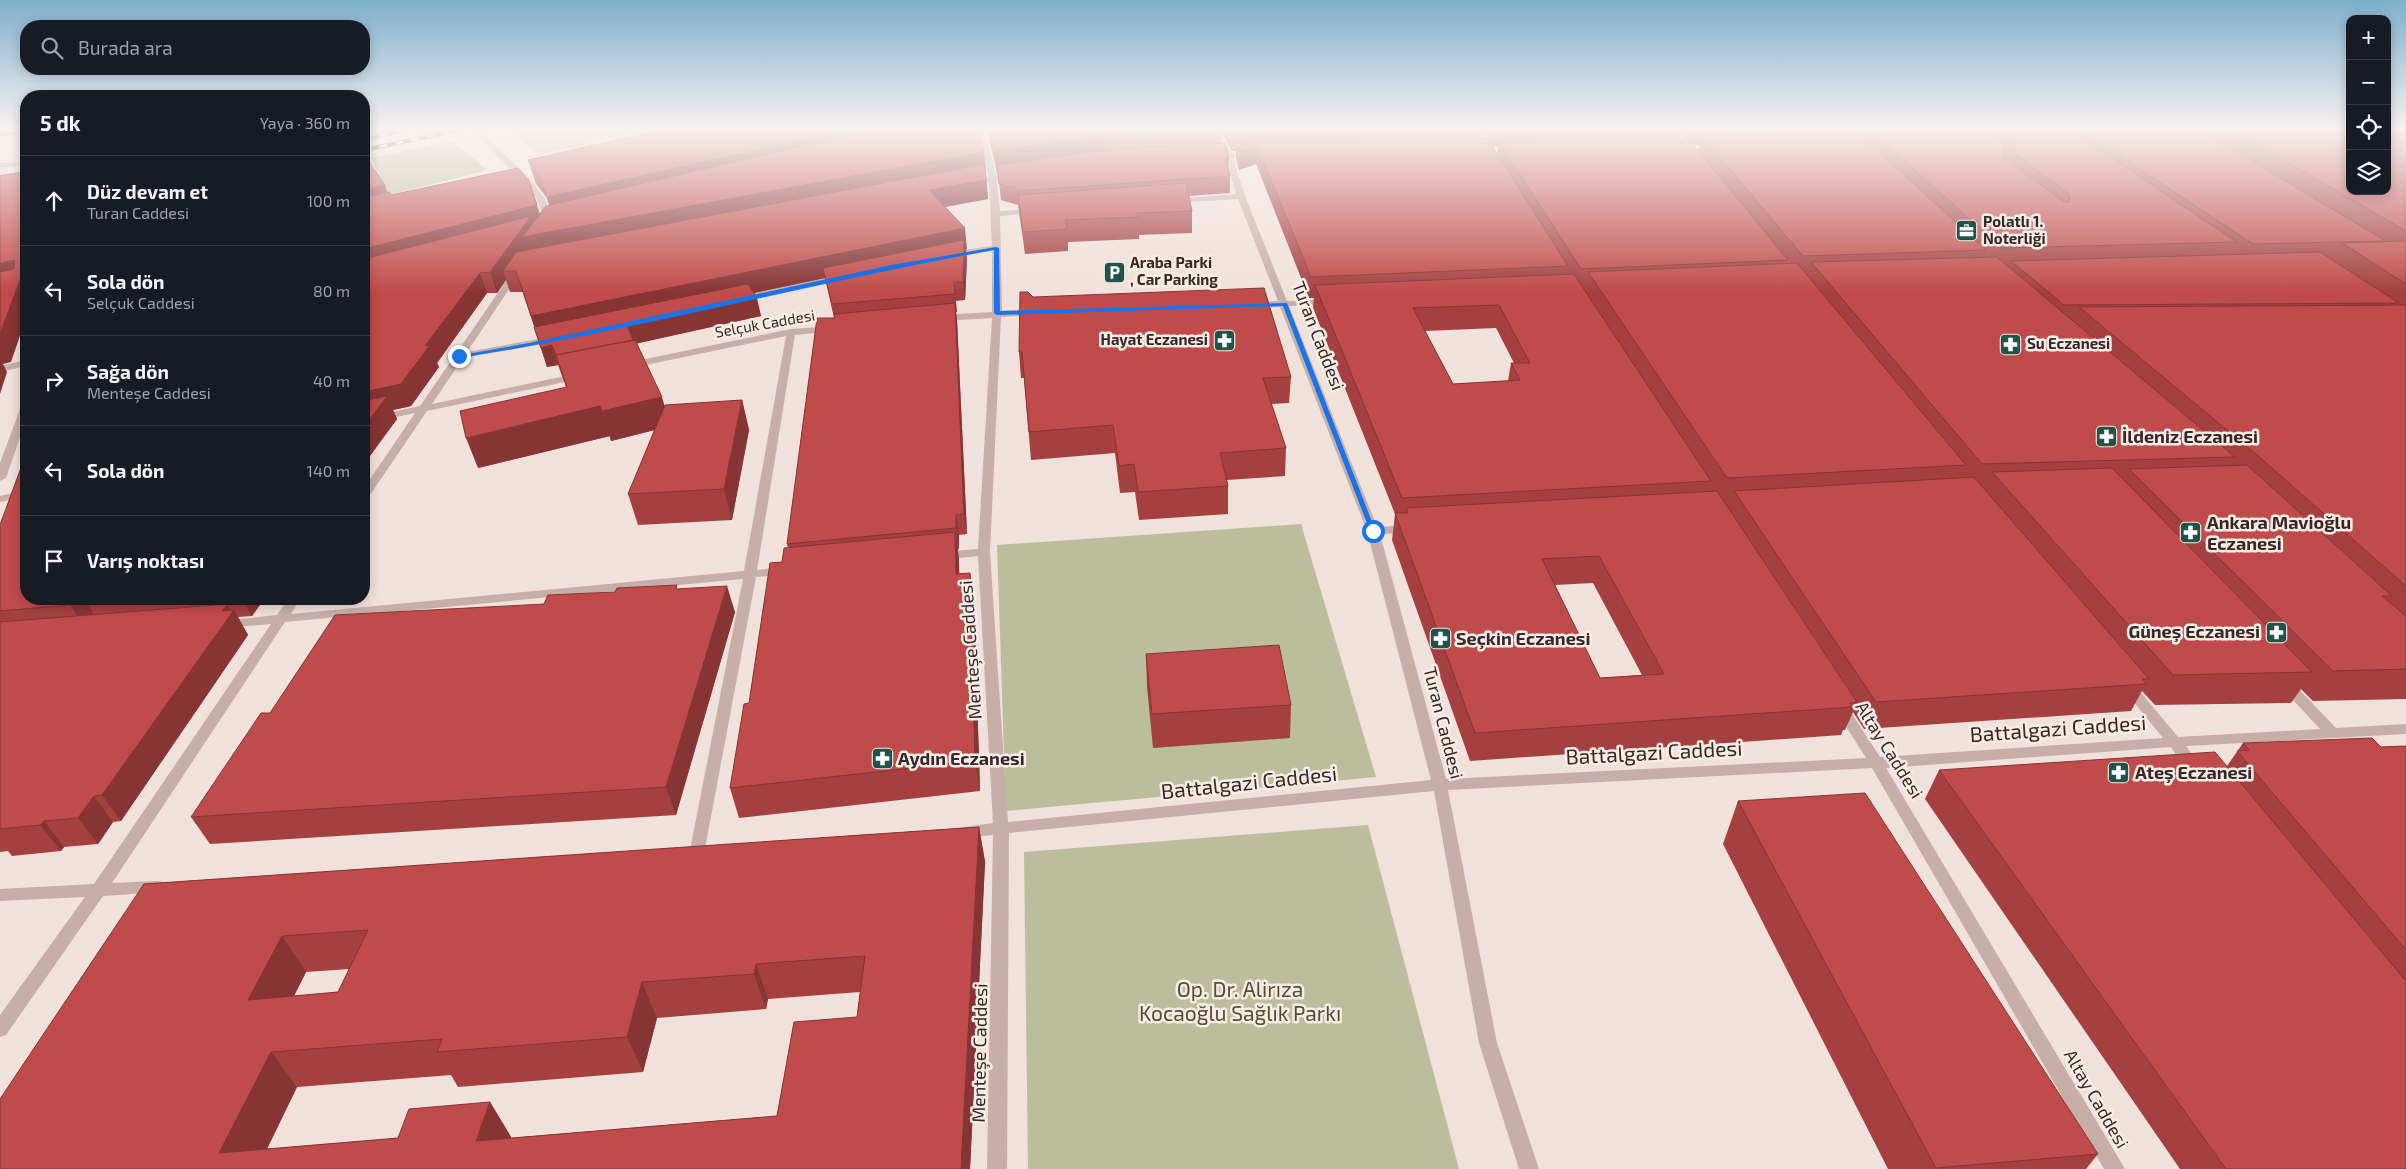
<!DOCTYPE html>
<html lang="tr">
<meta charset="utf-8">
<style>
body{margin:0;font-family:"Exo 2",sans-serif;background:#242831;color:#f1f3f6}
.controls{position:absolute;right:15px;top:15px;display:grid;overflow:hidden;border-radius:10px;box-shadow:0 2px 12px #0003}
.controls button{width:45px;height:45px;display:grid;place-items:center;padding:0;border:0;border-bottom:1px solid #363941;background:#171b24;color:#f1f3f6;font:25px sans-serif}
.stop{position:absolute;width:15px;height:15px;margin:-11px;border:4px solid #1a73e8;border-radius:50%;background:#fff}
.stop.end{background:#1a73e8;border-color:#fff;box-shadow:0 1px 5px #0008}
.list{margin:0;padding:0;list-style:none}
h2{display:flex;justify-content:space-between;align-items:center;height:65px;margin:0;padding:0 20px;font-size:21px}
h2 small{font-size:16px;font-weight:400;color:#9ea1a6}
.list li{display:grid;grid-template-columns:32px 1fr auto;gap:15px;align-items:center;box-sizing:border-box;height:90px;padding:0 20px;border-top:1px solid #363941}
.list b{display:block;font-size:19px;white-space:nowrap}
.list p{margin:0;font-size:16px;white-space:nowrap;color:#9ea1a6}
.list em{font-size:16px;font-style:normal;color:#9ea1a6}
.icon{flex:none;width:28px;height:28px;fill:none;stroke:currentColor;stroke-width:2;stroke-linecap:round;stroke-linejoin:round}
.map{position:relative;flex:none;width:2406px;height:1169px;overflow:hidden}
.search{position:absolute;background:#171b24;box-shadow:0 2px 12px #0003;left:20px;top:20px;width:350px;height:55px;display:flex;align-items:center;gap:12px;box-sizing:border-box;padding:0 18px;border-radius:20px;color:#9ea1a6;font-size:19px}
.panel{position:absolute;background:#171b24;box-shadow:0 2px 12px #0003;left:20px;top:90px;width:350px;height:515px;border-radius:20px}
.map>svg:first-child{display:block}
.green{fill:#bbbe9c}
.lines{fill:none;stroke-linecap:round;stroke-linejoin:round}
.minor{fill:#c7afa8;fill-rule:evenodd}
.rail-casing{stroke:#352928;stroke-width:4}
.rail{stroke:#f8ece7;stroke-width:2.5;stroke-dasharray:8;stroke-linecap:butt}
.wall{fill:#a44040;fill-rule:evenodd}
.shaded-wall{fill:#863434}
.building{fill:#bf4b4a;stroke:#863434;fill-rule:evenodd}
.route{fill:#1a73e8}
.labels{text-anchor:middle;stroke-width:5;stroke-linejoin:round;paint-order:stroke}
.far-poi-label{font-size:15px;font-weight:bold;fill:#352928;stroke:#f8ece7;text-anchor:start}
.far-street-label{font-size:15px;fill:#352928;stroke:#f8ece7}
.street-label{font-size:18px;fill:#352928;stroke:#f8ece7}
.poi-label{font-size:18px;font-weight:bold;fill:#352928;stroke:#f8ece7;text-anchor:start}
.near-street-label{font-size:21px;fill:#352928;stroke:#f8ece7}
.near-park-label{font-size:21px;fill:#4d512d;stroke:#f8ece7}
</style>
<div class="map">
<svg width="2406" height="1169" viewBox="0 0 2406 1169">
<rect width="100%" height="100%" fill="#f0e1db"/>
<!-- green -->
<g class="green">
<polygon points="509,130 649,130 539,155"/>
<polygon points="453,141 487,170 390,195 371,158"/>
<polygon points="1301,524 1376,777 1006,811 997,545"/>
<polygon points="1368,825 1459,1169 1028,1169 1024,852"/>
</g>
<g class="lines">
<!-- minor -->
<g class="minor">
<polygon points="472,130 479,130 529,178 545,199 554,224 553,226 546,224 537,199 523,182"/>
<path d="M978 130H985L996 176 1015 173 1019 175 997 180 1000 211 1036 209 1040 211 1036 213 1000 216 1002 311 1036 309 1041 312 1036 315 1001 317 990 552 1008 822 1431 780 1367 531 1280 307 1254 308 1249 305 1254 302 1278 301 1238 199 1173 203 1169 201 1173 199 1236 194 1226 158H1211L1207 156 1211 154 1224 153 1212 130H1218L1232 153H1251L1255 155 1251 157 1233 158 1245 196 1287 301 1331 299 1336 302 1331 305 1289 306 1377 527 1409 525 1415 529 1409 533 1380 534 1446 779 1866 758 1833 706 1835 703H1845L1880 757 2163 738 2123 689 2121 686 2123 683H2133L2178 737 2320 729 2281 687 2279 684 2281 681H2291L2336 728 2406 724V734L2186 746 2202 767 2200 771C2187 775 2178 757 2171 747L1886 768 2125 1169H2104L1872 768 1448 790 1497 1043 1539 1169H1519L1479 1043 1434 791 1009 833 1007 1169H987L993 835 963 838 958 836 955 832 958 828 993 823 978 556 941 560 935 556 941 552 978 549 992 318 942 321 937 318 942 315 992 312V251L949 258 945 255 949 252 992 246 989 182 970 185 966 183 989 177Z"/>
<polygon points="26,162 26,166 0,167 0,163"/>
<polygon points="26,173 26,177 0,178 0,174"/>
<polygon points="516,270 520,273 467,352 555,336 560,339 555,342 463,358 432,404 579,373 584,376 579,379 427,411 368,498 364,499 364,488 415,413 364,424 364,418 420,406 513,271"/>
<polygon points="841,274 845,277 844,279 741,302 736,299 741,296"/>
<polygon points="832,326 835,327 835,331 795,335 757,570 784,567 790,571 784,575 756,577 704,854 698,856 692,854 690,850 743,579 285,622 112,883 157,881 163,882 165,887 163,892 103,896 6,1035 0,1037 0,1015 85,897 0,901 0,889 94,884 271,624 224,628 219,627 218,624 219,621 277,615 288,599 300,599 291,614 744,571 786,336 631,368 626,365 631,362 791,329"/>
<polygon points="26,360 26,366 0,372 0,366"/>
<polygon points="26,403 26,420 6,478 0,481 0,463 21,406"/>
<polygon points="26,490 26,496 0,502 0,496"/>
</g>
<defs>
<g id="rail">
<polyline points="364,140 403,130"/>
<polyline points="364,150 459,130"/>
</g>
</defs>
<!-- rail casing -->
<use href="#rail" class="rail-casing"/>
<!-- rail -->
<use href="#rail" class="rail"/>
</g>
<!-- wall -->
<g class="wall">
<path d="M987 130H2406V699L2313 701 2301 689 2291 703 2155 705 2142 691 2131 711 1864 729 1853 712 1845 730H1843L1841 735 1470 761 1392 540 1395 514 1313 308 1314 298H1309L1256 164 1239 170 1236 159V151H1232L1221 132V143L1230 176V193L1188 196 1192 211V233L1139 235V239L1068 242V251L1025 254 1018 205 1001 200 998 173H997ZM1482 132 1486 138H1481ZM1681 133 1684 138H1680ZM1694 145H1699L1698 150ZM1493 147H1498L1497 153ZM1496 328 1514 363H1511L1508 381 1453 384 1425 331ZM1593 583 1642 675 1600 678 1555 585Z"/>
<polygon points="984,152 988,199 945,207 967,249 966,249 967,258 965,300 956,301 957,312 956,312 957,321 967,534 959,535 959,549 958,549 959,560 959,574 970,573 974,601 980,791 739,818 730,788 782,562 788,548 787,544 834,318 825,278 754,293 761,316 637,343 665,407 742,400 749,430 732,520 638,525 628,494 655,430 611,441 610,436 478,468 566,387 558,365 547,367 523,292 510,292 506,280 497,293 487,293 437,363 439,367 411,406 393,410 397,419 364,464 385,185 387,193 391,195 529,181 540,214 549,205 547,198 536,184 528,160"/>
<polygon points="1033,297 1291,377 1289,403 1271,404 1286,448 1285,476 1227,480 1228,486 1228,514 1139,520 1135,492 1120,493 1115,453 1031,460 1024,378 1021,378 1019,352"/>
<polygon points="0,525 26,599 264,599 252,616 238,617 248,635 121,821 113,822 98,844 64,847 61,851 12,856 8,851 0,852"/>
<polygon points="678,589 735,612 676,815 210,844 191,817 544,604"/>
<polygon points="1146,654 1291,705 1290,738 1153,748 1147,687"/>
<polygon points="2243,743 2381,747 2406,746 2406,1169 2180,1169 1925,799 1939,770 2227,766"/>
<polygon points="1738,801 2098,1154 2086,1169 1888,1169 1723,844"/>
<path d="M979 827 985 862 970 1169H0L144 884ZM349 969 338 992 294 996 306 972ZM860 992 857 1017 777 1116 510 1138 511 1137 490 1102 398 1138 267 1149 297 1087 451 1075 458 1087 643 1072 657 1018 766 1009 768 999Z"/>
</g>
<!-- shaded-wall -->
<g class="shaded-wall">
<polygon points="0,130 26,130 26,133 0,137"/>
<polygon points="846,130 947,130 554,222 547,197"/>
<polygon points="1105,135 1106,158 997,173 995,150"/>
<polygon points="1257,146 1256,164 1239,170 1239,151"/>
<polygon points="984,152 988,199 932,209 929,190 986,176 503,271 506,280 497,293 490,272 364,272 364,249 529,181 543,225"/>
<polygon points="1229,157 1228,173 1225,158"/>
<polygon points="385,185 392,204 364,210 364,190"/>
<polygon points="965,228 967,249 966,249 967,258 965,300 963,282 823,268 825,278 538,338 531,316"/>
<polygon points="15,260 26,264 26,318 11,362 3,364 7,372 0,394 0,263"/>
<polygon points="480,273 487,293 437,363 439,367 411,406 393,410 397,419 364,464 364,392 425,346"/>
<polygon points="757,298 761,316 635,344 556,355 562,375 556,355 627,325"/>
<polygon points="955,303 957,321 967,534 964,514"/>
<polygon points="552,345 558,365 547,367 541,348"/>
<polygon points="662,397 670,426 611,441 602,411"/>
<polygon points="742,400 749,430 732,520 724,489"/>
<polygon points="600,406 610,436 478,468 466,438"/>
<polygon points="956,515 959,535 959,549 956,528"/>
<polygon points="955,532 959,560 960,602 956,574"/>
<polygon points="970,573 974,601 980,791 975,761"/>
<polygon points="727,586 735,612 676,815 666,787"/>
<polygon points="72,599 97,599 87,603 93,612 87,630 70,605"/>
<polygon points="242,599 264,599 252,616"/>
<polygon points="228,604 232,613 234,610 248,635 121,821 102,795"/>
<polygon points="94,796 113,822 98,844 78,818"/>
<polygon points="44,821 64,847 61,851 40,825"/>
<polygon points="979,827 985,862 970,1169 961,1169"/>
<polygon points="282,936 306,972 274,1035 248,1000"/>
<polygon points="756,964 768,999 766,1009 754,974"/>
<polygon points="642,982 657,1018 643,1072 627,1037"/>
<polygon points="271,1052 297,1087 257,1169 219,1153"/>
<polygon points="490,1102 511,1137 500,1169 476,1141"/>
</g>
<!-- building -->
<g class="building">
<polygon points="660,130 846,130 547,197 539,175 528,160"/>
<polygon points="871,130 979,130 984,152 522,237 546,206"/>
<polygon points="990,130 1202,130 1105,135 995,150"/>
<polygon points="1870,130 1986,130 2003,143 2004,158 2064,202 2069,202 2070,195 2014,153 2014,140 2001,130 2070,130 2237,242 2002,248"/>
<polygon points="2081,130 2200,130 2386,241 2253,244"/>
<polygon points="2232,130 2350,130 2350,191 2387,191 2387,130 2406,130 2406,134 2398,131 2399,139 2406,142 2406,231"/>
<polygon points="1856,131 1986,250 1803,256 1701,135"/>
<polygon points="1487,138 1568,266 1311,277 1257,146 1239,151 1236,141"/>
<polygon points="1688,138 1788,260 1581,269 1498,140"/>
<polygon points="1225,143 1229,157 1225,158 1230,176 1017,191 1016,188 999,184 997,165 1105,150"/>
<polygon points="364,154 385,185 364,190"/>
<polygon points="26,159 26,264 0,334 0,272 14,269 15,260 0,263 0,176 26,171"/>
<polygon points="985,164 986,180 929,190 965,228 531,316 516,271 503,271 516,252"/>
<polygon points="518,168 529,181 537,205 364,249 364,197 389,192 391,195"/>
<polygon points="1186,183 1192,211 1137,213 1138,217 1065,220 1067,229 1023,232 1018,195"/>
<polygon points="531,216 490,272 480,273 425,346 430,345 401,384 364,392 364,259"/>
<polygon points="964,240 963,282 954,282 955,294 832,304 823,268"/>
<polygon points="2404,241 2406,242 2406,284 2342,243"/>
<polygon points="2320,252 2399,303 2064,305 2011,261"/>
<polygon points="1997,257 2235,457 1982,464 1811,262"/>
<polygon points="1797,263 1966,465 1727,478 1588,272"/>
<path d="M1574 274 1711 481 1402 498 1315 285ZM1499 305 1530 363H1511L1520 380 1453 384 1413 308Z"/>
<polygon points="748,284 757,298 627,325 633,340 556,355 552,345 541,348 534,327"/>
<polygon points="1264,288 1291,377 1263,378 1286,448 1220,453 1228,486 1138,492 1134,464 1119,466 1113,425 1029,432 1022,352 1019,352 1020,292 1028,292 1033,297"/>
<polygon points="955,303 964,514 956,515 956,528 787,544 817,318 835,318 834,314"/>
<polygon points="2406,305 2406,586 2257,455 2079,307"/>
<polygon points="635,340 662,397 602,411 600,406 466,438 460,411 567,387 556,355"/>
<polygon points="387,396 364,427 364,401"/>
<polygon points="742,400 724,489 628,494 665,405"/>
<polygon points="26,454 26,599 72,599 70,605 0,611 0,525"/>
<polygon points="2247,465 2392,596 2382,596 2406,616 2406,669 2333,671 2129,469"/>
<polygon points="2112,468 2312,672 2173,675 1992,472"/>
<polygon points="1974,477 2149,679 2142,679 2147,684 1876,702 1734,491"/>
<path d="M1717 491 1857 702 1850 703 1853 707 1475 733 1395 513H1408L1406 508ZM1599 556 1664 674 1600 678 1542 559Z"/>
<polygon points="955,532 956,574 970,573 975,761 730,788 744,704 749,703 770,563 782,562 784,548"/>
<polygon points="677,585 676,589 727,586 666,787 191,817 261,713 270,713 335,615 544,604 548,595 615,592 617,588"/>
<polygon points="89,599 143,599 87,603"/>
<polygon points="228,604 222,611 234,610 102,795 94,796 78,818 44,821 40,825 0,829 0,622"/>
<polygon points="1279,645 1291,705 1152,714 1146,654"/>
<polygon points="2372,738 2381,747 2406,746 2406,950 2237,751 2249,750 2243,743"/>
<polygon points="2215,752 2406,981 2406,1169 2226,1169 1939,770"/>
<polygon points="1865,793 2098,1154 1936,1168 1738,801"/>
<path d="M979 827 961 1169H0V1099L144 884ZM368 930 338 992 248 1000 282 936ZM865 956 857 1017 794 1022 777 1116 476 1141 490 1102 409 1109 398 1138 219 1153 271 1052 442 1039 437 1052 627 1037 642 982 754 974 756 964Z"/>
</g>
<!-- sky -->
<linearGradient id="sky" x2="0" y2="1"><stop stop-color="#7db0cc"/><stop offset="0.44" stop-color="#f8f2ef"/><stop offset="1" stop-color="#f8f2ef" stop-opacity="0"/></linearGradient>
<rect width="2406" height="293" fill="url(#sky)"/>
<!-- route -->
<path class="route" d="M996 247 999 248 1000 311 1287 303 1376 532 1370 531 1283 306 997 315 994 313V250C815 282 639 330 459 358L456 356 529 343 892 265Z"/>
<!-- icons -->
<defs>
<symbol id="office-square" viewBox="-11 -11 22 22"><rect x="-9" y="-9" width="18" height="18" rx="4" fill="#20544b" stroke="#f8ece7"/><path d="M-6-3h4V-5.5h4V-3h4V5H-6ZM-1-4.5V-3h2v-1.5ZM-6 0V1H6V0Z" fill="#fff"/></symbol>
<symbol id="parking-square" viewBox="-11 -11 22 22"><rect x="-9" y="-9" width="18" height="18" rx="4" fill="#20544b" stroke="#f8ece7"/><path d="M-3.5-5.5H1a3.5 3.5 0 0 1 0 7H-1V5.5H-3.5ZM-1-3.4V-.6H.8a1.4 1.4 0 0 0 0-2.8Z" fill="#fff"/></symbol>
<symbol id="pharmacy-square" viewBox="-11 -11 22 22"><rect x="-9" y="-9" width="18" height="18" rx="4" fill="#20544b" stroke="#f8ece7"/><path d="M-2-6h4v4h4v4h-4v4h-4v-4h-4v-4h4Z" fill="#fff"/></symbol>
</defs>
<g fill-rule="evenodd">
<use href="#office-square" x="1954" y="218" width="25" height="25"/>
<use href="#parking-square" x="1102" y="260" width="25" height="25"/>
<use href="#pharmacy-square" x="1212" y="328" width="25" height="25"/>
<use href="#pharmacy-square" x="1998" y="332" width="25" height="25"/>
<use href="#pharmacy-square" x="2094" y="424" width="25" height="25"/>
<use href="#pharmacy-square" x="2178" y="520" width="25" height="25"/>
<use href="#pharmacy-square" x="2264" y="620" width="25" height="25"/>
<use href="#pharmacy-square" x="1428" y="626" width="25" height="25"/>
<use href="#pharmacy-square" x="870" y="746" width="25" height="25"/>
<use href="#pharmacy-square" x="2106" y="760" width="25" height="25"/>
</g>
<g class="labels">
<!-- far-poi labels -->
<g class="far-poi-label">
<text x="1983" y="227">Polatlı 1.<tspan x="1983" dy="17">Noterliği</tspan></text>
<text x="1130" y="268">Araba Parki<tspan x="1130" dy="17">, Car Parking</tspan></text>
<text x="1208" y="345" text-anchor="end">Hayat Eczanesi</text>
<text x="2027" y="349">Su Eczanesi</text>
</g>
<!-- far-street labels -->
<g class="far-street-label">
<text transform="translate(765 324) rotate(-10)" y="5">Selçuk Caddesi</text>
</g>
<!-- street labels -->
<g class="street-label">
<text transform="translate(1318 336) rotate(69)" y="6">Turan Caddesi</text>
<text transform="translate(971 650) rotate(-94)" y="6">Menteşe Caddesi</text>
<text transform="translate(1443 723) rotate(76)" y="6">Turan Caddesi</text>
<text transform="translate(1889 750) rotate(58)" y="6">Altay Caddesi</text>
<text transform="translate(980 1053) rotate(-89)" y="6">Menteşe Caddesi</text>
<text transform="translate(2096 1099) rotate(60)" y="6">Altay Caddesi</text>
</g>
<!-- poi labels -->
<g class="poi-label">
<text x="2122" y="443">İldeniz Eczanesi</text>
<text x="2207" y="529">Ankara Mavioğlu<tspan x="2207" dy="21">Eczanesi</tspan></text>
<text x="2260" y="638" text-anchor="end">Güneş Eczanesi</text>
<text x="1456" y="645">Seçkin Eczanesi</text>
<text x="898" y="765">Aydın Eczanesi</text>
<text x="2135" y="779">Ateş Eczanesi</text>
</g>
<!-- near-street labels -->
<g class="near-street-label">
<text transform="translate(2058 729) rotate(-4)" y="7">Battalgazi Caddesi</text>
<text transform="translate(1654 753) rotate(-3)" y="7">Battalgazi Caddesi</text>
<text transform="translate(1249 783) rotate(-6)" y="7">Battalgazi Caddesi</text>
</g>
<!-- near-park labels -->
<g class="near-park-label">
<text x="1240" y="997">Op. Dr. Alirıza<tspan x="1240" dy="24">Kocaoğlu Sağlık Parkı</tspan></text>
</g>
</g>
</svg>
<div class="controls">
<button>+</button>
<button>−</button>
<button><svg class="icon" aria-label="locate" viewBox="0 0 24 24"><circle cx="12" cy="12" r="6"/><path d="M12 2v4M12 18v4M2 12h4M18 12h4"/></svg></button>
<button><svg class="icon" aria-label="layers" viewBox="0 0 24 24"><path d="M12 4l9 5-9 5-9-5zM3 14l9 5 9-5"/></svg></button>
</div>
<div class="stop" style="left:1373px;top:531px"></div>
<div class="stop end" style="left:459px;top:356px"></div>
<div class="search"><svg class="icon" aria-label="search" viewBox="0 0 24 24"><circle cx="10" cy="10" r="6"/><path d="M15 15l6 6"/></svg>Burada ara</div>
<section class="panel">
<h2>5 dk<small>Yaya · 360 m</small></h2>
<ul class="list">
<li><svg class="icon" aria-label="ahead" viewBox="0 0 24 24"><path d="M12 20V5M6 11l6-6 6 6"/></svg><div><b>Düz devam et</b><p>Turan Caddesi</p></div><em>100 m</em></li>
<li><svg class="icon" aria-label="left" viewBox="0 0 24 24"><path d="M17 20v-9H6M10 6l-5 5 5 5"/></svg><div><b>Sola dön</b><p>Selçuk Caddesi</p></div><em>80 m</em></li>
<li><svg class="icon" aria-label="right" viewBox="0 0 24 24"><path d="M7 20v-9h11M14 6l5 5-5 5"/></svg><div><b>Sağa dön</b><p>Menteşe Caddesi</p></div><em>40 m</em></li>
<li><svg class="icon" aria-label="left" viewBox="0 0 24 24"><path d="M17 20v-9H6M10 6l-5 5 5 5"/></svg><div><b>Sola dön</b></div><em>140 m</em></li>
<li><svg class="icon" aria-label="arrive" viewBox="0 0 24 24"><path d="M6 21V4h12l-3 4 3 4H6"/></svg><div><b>Varış noktası</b></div></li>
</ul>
</section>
</div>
